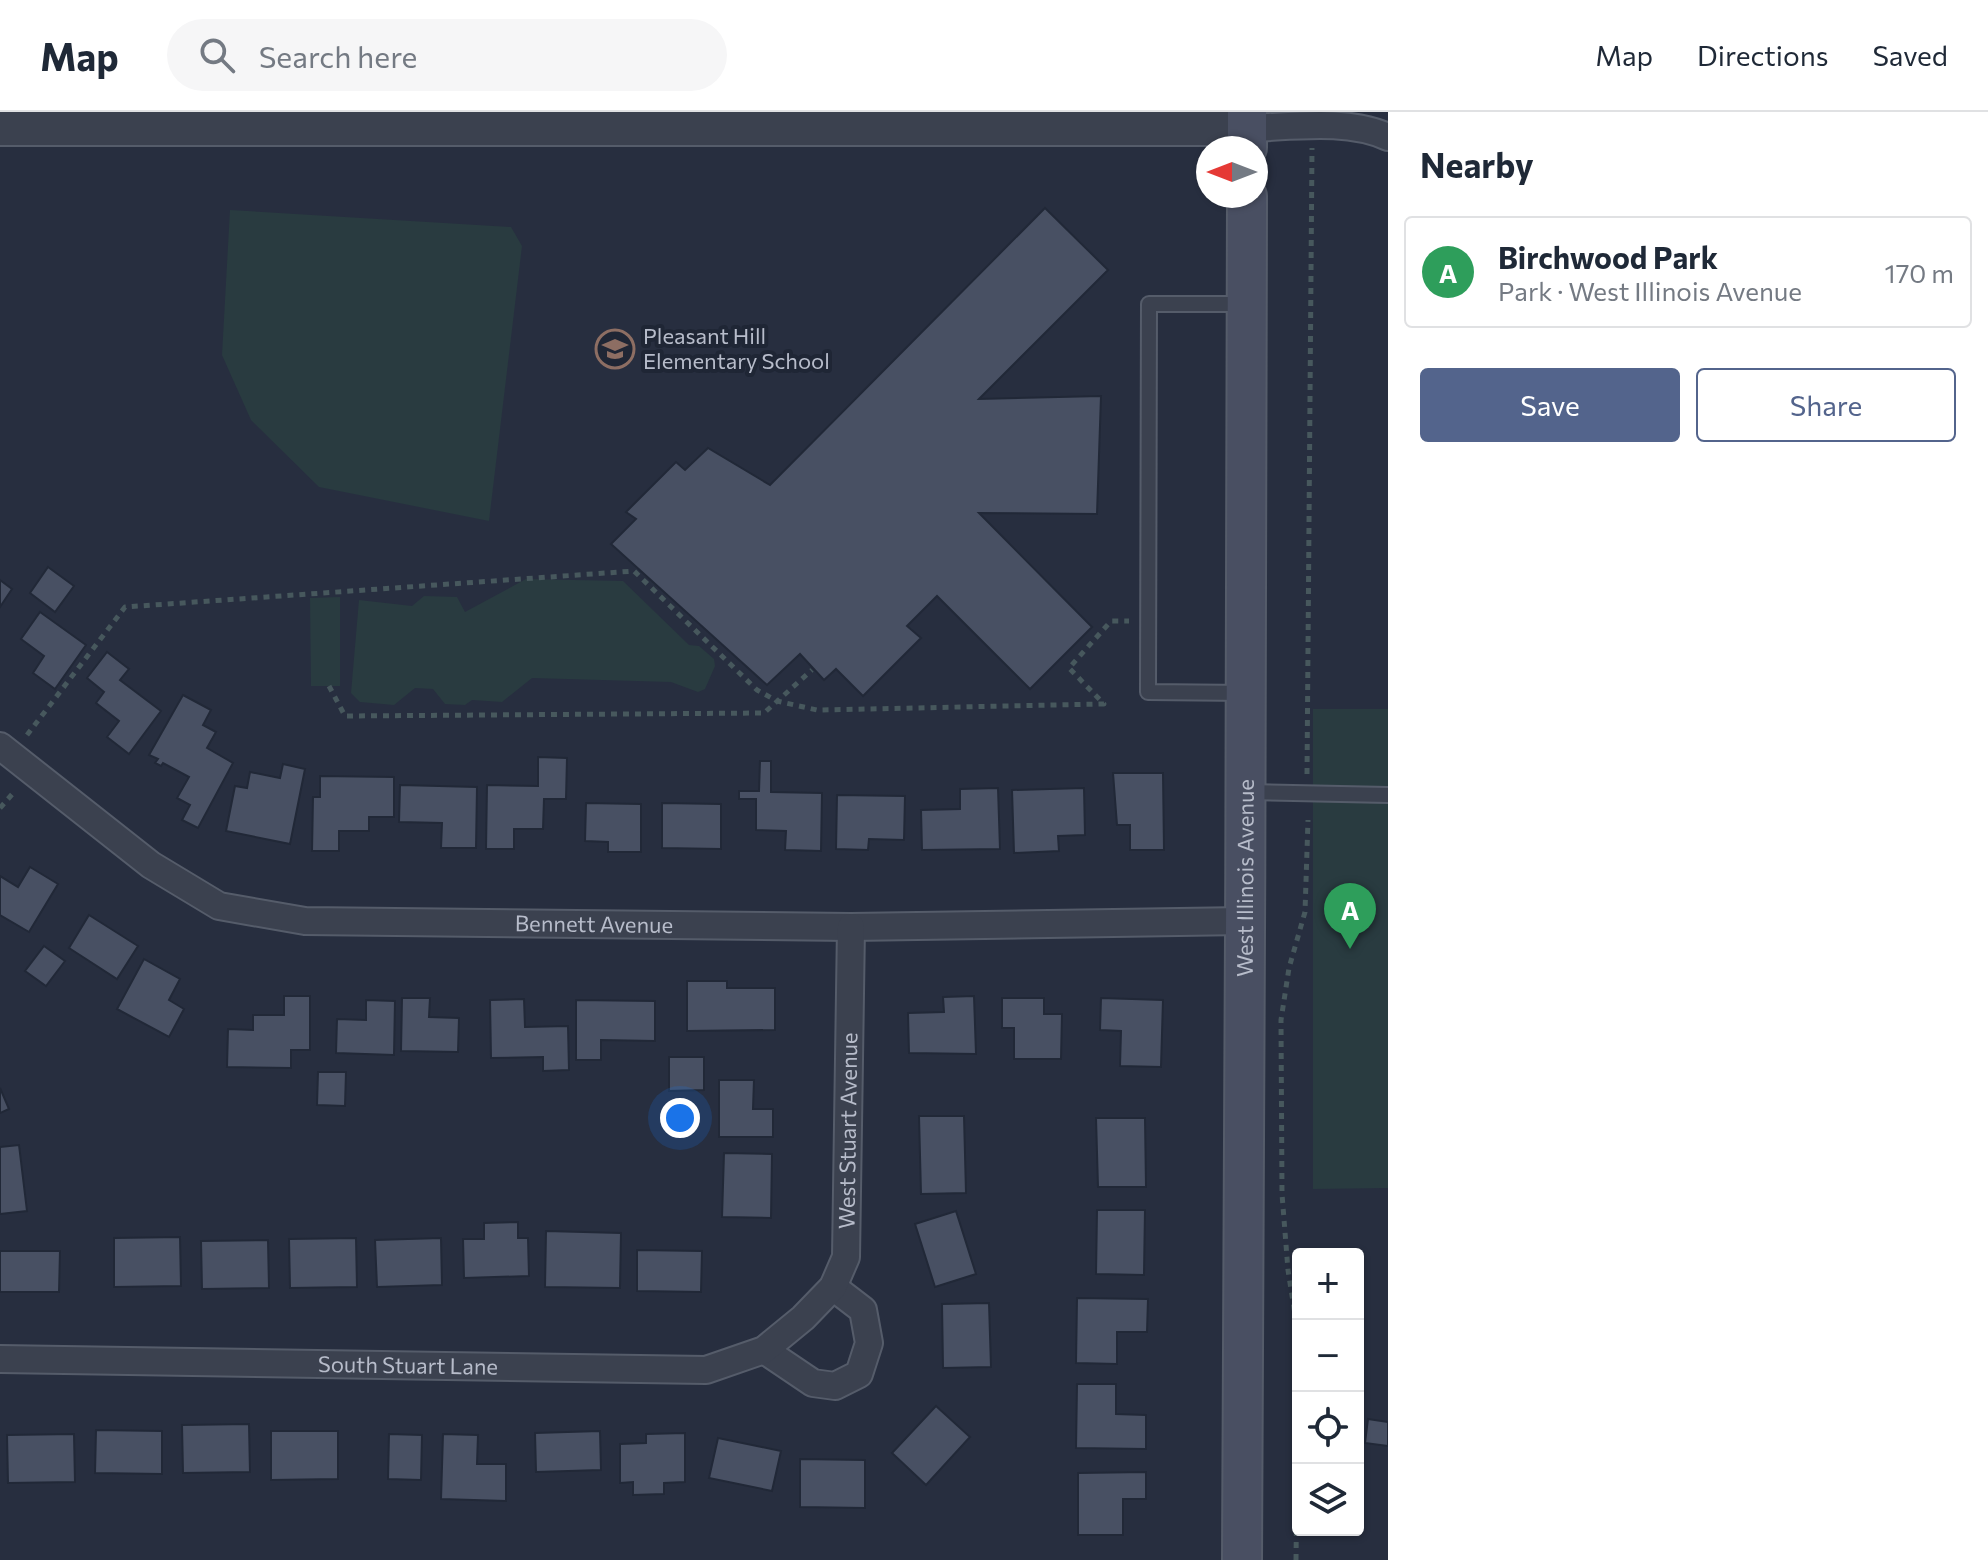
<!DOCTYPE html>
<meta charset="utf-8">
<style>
body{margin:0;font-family:Commissioner,sans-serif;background:#f6f6f7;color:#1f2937}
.controls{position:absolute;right:24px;bottom:24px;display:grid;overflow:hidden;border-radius:8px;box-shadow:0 2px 6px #0004}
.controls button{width:72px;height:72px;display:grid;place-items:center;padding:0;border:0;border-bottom:2px solid #e0e1e3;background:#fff;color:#1f2937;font:40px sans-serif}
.compass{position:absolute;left:1196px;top:24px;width:72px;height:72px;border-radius:50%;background:#fff;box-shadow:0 2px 6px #0004;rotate:270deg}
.you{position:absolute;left:680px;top:1006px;width:28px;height:28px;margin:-20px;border:6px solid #fff;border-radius:50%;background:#1a73e8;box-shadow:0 0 0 12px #1a73e833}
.badge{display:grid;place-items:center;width:52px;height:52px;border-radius:50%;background:#53648c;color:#fff;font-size:26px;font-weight:700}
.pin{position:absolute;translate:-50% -66px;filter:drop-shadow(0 2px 4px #0008)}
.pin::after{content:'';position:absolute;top:42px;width:28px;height:24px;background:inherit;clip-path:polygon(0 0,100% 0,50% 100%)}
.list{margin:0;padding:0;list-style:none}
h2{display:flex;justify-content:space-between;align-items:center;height:104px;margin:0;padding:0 32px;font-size:34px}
h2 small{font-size:26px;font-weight:400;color:#747a83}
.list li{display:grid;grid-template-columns:52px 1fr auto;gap:24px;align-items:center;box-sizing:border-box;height:112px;margin:0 16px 16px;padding:0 16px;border:2px solid #e0e1e3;border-radius:8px}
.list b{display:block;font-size:30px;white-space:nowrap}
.list p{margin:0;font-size:26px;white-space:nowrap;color:#747a83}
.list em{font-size:26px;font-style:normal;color:#747a83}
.actions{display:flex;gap:16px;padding:24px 32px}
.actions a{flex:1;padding:18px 0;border:2px solid #53648c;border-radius:8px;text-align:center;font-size:28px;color:#53648c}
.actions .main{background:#53648c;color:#fff}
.icon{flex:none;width:44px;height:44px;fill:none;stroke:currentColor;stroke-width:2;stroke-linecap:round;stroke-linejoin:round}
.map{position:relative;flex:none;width:1388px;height:1448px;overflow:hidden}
header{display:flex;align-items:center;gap:48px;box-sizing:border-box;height:112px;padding:0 40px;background:#fff;border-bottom:2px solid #e0e1e3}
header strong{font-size:38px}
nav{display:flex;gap:44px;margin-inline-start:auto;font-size:28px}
.search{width:560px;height:72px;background:#f6f6f7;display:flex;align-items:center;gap:20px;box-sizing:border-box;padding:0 28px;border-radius:44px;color:#747a83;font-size:30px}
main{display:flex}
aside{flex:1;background:#fff}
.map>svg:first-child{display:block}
.green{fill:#293b40}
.building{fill:#485063;stroke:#212837;stroke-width:2}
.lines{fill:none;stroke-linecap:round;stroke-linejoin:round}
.service-casing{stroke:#555c6a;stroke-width:18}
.minor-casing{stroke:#555c6a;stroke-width:30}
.tertiary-casing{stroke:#555c6a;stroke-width:38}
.secondary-casing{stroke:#555c6a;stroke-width:42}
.path{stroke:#47585d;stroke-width:5;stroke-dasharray:6 6;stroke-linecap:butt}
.service{stroke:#3b414f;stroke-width:14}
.minor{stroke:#3b414f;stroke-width:26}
.tertiary{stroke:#3b414f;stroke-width:34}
.secondary{stroke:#494f62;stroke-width:38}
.labels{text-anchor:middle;stroke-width:8;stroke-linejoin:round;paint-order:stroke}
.poi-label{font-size:22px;fill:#b7bcca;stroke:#1f2635;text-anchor:start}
.street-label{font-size:22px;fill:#b7bcca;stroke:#1f2635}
</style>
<header>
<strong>Map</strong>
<div class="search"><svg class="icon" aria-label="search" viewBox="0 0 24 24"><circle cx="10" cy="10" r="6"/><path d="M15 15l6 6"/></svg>Search here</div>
<nav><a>Map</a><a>Directions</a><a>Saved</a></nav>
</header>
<main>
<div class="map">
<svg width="1388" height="1448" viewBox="0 0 1388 1448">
<rect width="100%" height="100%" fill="#272e3f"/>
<!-- green -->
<g class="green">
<polygon points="230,98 511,115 522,134 489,409 319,375 251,308 222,243"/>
<polygon points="526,467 623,469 689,533 699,534 714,547 715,554 705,577 698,580 671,570 532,566 502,590 472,588 465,593 445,592 433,577 415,576 394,593 360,590 351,581 359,488 412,494 424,484 457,485 465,500"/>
<polygon points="340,485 340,574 311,574 310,486"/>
<polygon points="1313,597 1388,597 1388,1076 1313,1077"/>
</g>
<!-- building -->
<g class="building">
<polygon points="1045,96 1108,158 979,287 1101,284 1097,402 979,401 1092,515 1030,577 937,484 907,514 921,526 863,584 836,557 824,568 800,542 767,573 611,432 636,407 626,400 676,350 685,358 708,336 770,373"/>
<polygon points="48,455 74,474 55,500 30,481"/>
<polygon points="0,468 12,477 0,495"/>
<polygon points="40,500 86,533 55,577 33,561 44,544 21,527"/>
<polygon points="107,540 129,557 120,568 161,599 129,642 107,625 119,609 96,591 104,580 87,566"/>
<polygon points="183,583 211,598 203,613 216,620 207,636 233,651 198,716 182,708 190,693 177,686 189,665 163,651 161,654 155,651 158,647 149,643"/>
<polygon points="538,645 567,646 566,687 544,687 543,717 514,717 514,737 486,737 487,673 538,674"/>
<polygon points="760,649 771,649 771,680 822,681 821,739 785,738 786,719 756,718 756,687 739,687 739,679 759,679"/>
<polygon points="283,652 305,657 290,732 226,719 235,674 247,676 250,660 280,666"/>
<polygon points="1113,661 1163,661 1164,738 1130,738 1130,713 1117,713"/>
<polygon points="320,664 394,665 394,705 369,705 369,719 339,719 339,739 312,739 313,685 320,685"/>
<polygon points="400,673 477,675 476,736 441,736 442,711 399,710"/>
<polygon points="998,676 1000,737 922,738 921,698 960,697 960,677"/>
<polygon points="1084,676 1085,723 1058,724 1059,739 1014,741 1012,678"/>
<polygon points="837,683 905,684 904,728 869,727 868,738 836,737"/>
<polygon points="586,691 641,692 641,740 608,740 608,730 585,729"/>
<polygon points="662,691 721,692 721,737 662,736"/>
<polygon points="30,755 58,772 29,820 0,803 0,764 18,775"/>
<polygon points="89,803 138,834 117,867 69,836"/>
<polygon points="44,834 65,849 46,874 25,859"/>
<polygon points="144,847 180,867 169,888 184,897 169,925 117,897"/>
<polygon points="687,869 727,869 727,876 775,876 775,918 687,919"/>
<polygon points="284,884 310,884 310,938 291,938 291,956 227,955 228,917 253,918 253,903 284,903"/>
<polygon points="974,884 976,942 909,941 908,901 944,900 943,885"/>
<polygon points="402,886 430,886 429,905 459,906 458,940 401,939"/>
<polygon points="1002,886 1044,886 1044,902 1062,902 1061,947 1014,947 1014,916 1002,916"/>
<polygon points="1101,886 1163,888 1161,955 1120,954 1121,919 1100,918"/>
<polygon points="524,887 525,915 568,914 569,958 543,959 543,945 491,946 490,888"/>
<polygon points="366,888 395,889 394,943 336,941 337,907 366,908"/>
<polygon points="576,888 655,889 655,929 601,928 601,948 576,948"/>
<polygon points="669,945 704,945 704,978 669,979"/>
<polygon points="318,960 346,960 345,994 317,993"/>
<polygon points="719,968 754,968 753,997 773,997 773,1025 719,1025"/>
<polygon points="0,976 9,997 0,1001"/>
<polygon points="919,1004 964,1004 966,1081 921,1082"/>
<polygon points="1096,1006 1145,1006 1146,1075 1098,1075"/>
<polygon points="19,1033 27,1099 0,1102 0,1035"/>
<polygon points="724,1041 772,1042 771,1106 722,1105"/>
<polygon points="1097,1098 1145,1098 1144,1163 1096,1162"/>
<polygon points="956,1099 976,1162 935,1175 915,1112"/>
<polygon points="518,1110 518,1126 528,1126 529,1164 464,1166 463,1127 484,1127 484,1111"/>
<polygon points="546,1119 621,1121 620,1176 545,1175"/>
<polygon points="180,1125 181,1174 114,1175 114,1126"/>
<polygon points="356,1126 357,1175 290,1176 289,1127"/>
<polygon points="441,1126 442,1173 377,1175 375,1128"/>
<polygon points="268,1128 269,1176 202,1177 201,1129"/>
<polygon points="637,1138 702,1139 701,1180 637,1179"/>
<polygon points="0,1139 60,1139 59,1180 0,1180"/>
<polygon points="1077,1186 1148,1187 1147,1220 1117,1220 1117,1252 1076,1251"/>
<polygon points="989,1191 991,1255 943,1256 942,1192"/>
<polygon points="1077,1272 1116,1272 1116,1302 1146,1303 1146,1337 1076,1336"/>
<polygon points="936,1294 970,1325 926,1373 892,1341"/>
<polygon points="1368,1307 1388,1310 1388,1334 1365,1331"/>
<polygon points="249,1312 250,1360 183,1361 182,1313"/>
<polygon points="96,1318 162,1319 162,1362 95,1361"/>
<polygon points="271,1319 338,1319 338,1367 271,1368"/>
<polygon points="600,1319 601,1358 536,1360 535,1321"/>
<polygon points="685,1321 685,1370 664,1371 664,1382 633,1383 633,1370 620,1371 620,1332 646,1331 646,1322"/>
<polygon points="74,1322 75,1370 8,1371 7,1323"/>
<polygon points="389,1322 422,1323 421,1368 388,1367"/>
<polygon points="443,1322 478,1323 477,1352 506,1352 506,1389 441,1387"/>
<polygon points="718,1326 781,1339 772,1379 709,1366"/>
<polygon points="800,1347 865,1348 865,1396 800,1395"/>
<polygon points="1146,1360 1146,1387 1123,1387 1123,1423 1078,1423 1078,1361"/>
</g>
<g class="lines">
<defs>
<g id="service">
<polyline points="1246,192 1149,192 1148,580 1247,581"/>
<polyline points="1247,680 1388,683"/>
</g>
<g id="minor">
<path d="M1247 16C1291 15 1346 6 1388 25"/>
<path id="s1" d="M0 634 151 753 219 794 305 809 851 815 1244 809"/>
<polyline points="764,1238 813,1271 835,1274 859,1262 869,1231 863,1198 833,1175"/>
<path id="s2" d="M0 1247 706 1258 764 1238 803 1206 833 1175 846 1145 851 815"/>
</g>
<polyline id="tertiary" points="0,16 1247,16"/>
<g id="secondary">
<polyline points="1247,36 1247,0"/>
<path id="s3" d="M1242 1448C1243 993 1248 539 1247 84"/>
</g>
</defs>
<!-- service casing -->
<use href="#service" class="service-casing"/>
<!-- minor casing -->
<use href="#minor" class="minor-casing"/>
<!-- tertiary casing -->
<use href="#tertiary" class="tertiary-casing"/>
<!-- secondary casing -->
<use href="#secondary" class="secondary-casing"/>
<!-- path -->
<g class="path">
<polyline points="329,574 345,604 764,601 812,558"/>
<polyline points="27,623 125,495 634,459 757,578 777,589 817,598 1104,592 1069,556 1111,509 1129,509"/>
<polyline points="1307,662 1312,36"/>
<polyline points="0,696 15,679"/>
<polyline points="1298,1222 1288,1158 1282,1082 1281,908 1289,856 1305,800 1308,708"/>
<polyline points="1296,1448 1298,1277"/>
</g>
<!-- service -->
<use href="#service" class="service"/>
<!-- minor -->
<use href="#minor" class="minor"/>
<!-- tertiary -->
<use href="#tertiary" class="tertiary"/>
<!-- secondary -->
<use href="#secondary" class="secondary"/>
</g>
<!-- icons -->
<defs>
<symbol id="school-ring" viewBox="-11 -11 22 22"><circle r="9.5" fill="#1f2635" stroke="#8d6e63" stroke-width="1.5"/><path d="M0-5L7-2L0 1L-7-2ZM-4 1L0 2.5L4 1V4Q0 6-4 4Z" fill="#8d6e63"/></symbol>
</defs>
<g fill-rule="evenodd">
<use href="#school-ring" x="593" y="215" width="44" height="44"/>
</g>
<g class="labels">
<!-- poi labels -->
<g class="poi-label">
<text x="643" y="232">Pleasant Hill<tspan x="643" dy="25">Elementary School</tspan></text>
</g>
<!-- street labels -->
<g class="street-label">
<text dy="8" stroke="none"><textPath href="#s3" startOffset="682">West Illinois Avenue</textPath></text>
<text dy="8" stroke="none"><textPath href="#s1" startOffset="648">Bennett Avenue</textPath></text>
<text dy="8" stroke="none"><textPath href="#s2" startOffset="1020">West Stuart Avenue</textPath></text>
<text dy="8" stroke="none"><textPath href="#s2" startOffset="408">South Stuart Lane</textPath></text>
</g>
</g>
</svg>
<div class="controls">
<button>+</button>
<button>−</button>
<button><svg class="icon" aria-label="locate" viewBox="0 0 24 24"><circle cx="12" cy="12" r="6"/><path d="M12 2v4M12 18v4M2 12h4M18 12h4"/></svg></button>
<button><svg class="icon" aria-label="layers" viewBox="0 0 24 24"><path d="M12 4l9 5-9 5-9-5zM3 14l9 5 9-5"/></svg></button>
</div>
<svg class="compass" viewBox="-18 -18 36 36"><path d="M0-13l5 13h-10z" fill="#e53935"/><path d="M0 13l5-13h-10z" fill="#747a83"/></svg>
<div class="you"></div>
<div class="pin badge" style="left:1350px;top:837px;background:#2e9e5b">A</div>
</div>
<aside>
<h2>Nearby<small></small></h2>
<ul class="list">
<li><span class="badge" style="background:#2e9e5b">A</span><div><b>Birchwood Park</b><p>Park · West Illinois Avenue</p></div><em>170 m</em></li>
</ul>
<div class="actions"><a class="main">Save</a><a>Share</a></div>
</aside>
</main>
